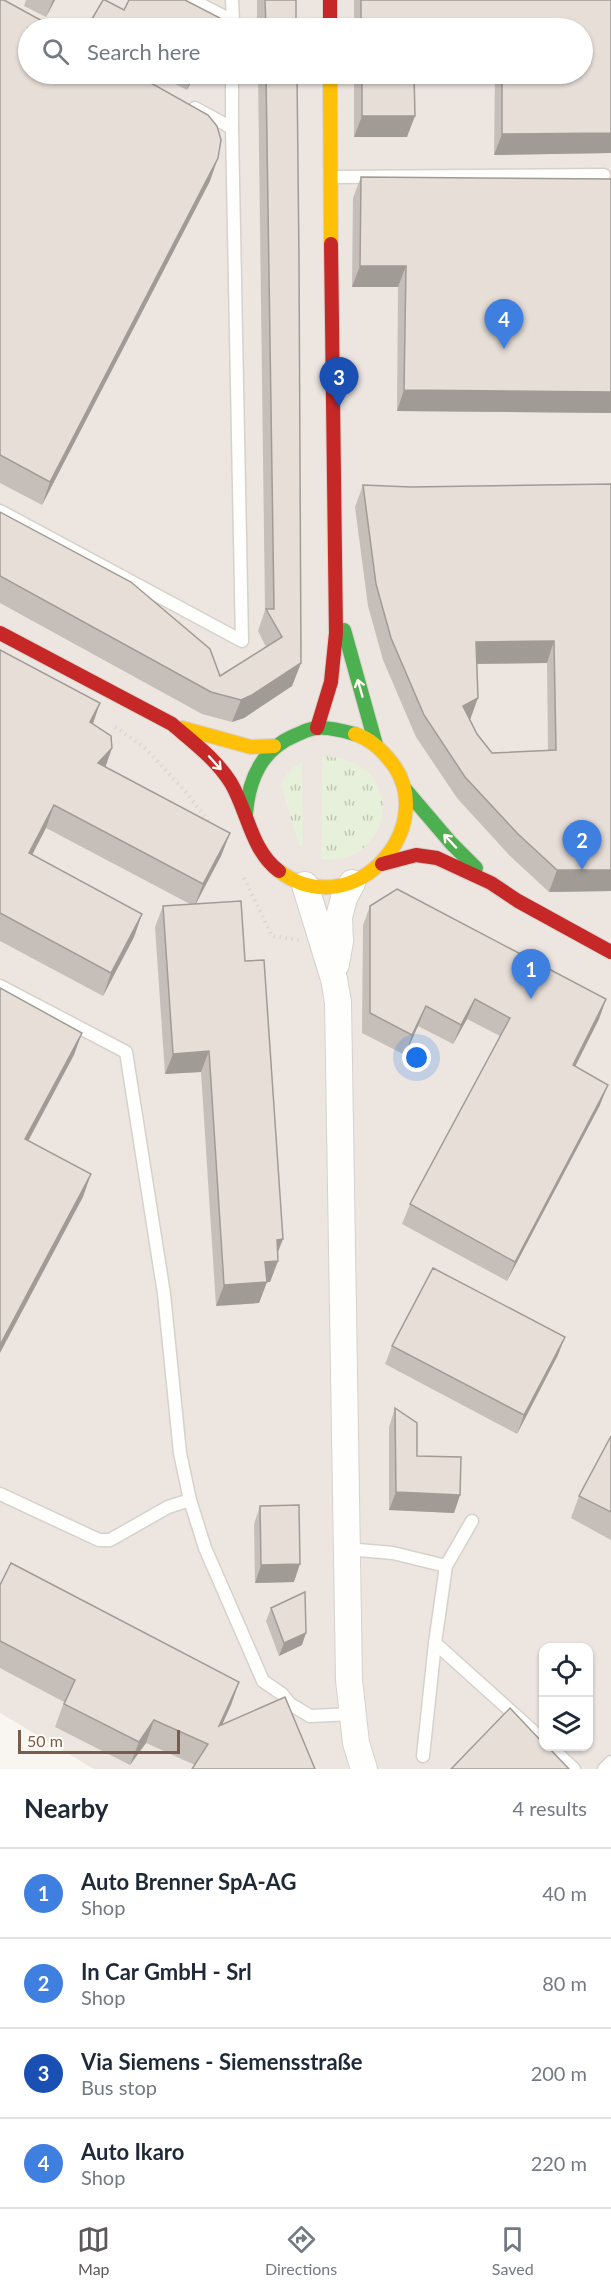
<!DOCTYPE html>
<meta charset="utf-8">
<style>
body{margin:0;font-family:Lato,sans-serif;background:#f6f6f7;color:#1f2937}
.controls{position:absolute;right:18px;bottom:18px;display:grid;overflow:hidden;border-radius:12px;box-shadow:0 2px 4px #0004}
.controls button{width:54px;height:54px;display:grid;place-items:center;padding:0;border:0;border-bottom:2px solid #e0e1e3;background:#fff;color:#1f2937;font:30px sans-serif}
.scale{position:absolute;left:18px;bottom:15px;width:162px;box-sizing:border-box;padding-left:6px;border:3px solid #7a5c4d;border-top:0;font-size:16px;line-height:21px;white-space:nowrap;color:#7a5c4d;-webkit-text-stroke:4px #fffaf3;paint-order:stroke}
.you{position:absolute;left:417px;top:1058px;width:21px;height:21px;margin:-15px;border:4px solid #fff;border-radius:50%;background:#1a73e8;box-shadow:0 0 0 9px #1a73e833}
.badge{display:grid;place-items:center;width:39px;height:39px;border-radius:50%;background:#5c585b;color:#fff;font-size:20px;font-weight:700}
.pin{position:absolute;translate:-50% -50px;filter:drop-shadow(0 2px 3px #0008)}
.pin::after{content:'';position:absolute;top:32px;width:21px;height:18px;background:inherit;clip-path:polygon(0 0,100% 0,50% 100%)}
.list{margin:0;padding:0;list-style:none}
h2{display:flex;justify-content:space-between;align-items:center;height:78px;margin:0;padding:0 24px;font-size:26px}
h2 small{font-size:20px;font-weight:400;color:#747a83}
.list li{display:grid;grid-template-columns:39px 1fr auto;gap:18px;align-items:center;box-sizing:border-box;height:90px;padding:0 24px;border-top:2px solid #e0e1e3}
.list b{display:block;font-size:22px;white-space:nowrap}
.list p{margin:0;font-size:20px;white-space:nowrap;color:#747a83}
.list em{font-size:20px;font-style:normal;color:#747a83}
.icon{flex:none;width:33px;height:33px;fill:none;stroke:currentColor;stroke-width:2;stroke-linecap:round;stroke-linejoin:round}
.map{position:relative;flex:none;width:611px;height:1769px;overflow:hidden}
.search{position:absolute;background:#fff;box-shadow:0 2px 4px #0004;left:18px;right:18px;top:18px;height:66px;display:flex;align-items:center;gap:15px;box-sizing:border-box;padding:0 21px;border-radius:33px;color:#747a83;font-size:22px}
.sheet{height:438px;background:#fff}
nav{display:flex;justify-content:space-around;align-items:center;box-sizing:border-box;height:84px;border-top:2px solid #e0e1e3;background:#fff;font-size:16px;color:#747a83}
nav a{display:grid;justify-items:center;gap:3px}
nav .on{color:#5c585b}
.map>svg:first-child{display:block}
.industrial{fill:#ede5e0;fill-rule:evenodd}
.grass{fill:url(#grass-tufts)}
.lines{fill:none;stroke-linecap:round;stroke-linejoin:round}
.lane-casing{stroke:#d7d1cb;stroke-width:15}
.street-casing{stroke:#d7d1cb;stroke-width:28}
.fast-casing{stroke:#d9d2cb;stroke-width:16}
.slow-casing{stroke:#d9d2cb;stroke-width:16}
.jam-casing{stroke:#d9d2cb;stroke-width:16}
.path{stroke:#dcd5d0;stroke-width:4;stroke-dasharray:1.5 4.5;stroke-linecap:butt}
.lane{stroke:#fefefd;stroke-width:12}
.street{stroke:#fefefd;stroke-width:26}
.fast{stroke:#4caf50;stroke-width:14}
.slow{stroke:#ffc107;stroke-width:14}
.jam{stroke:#c62828;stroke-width:14}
.wall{fill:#c6bfb9;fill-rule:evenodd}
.shaded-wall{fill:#a19b96}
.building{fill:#e6ded7;stroke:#a19b96;stroke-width:1.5;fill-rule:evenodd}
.oneway{stroke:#fffaf3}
</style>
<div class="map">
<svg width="611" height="1769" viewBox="0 0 611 1769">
<defs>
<pattern id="grass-tufts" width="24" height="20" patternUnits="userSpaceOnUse" patternTransform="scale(1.5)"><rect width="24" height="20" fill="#e7f0db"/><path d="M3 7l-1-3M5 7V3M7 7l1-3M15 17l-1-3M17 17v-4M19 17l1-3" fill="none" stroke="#c0c6b4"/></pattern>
</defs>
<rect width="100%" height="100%" fill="#f9f5f0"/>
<!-- industrial -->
<path class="industrial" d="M0 0H611V1769H94L0 1713ZM28 28H582V74H28ZM544 1648H588V1746H544Z"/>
<!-- grass -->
<g class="grass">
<path d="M322 756C340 757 359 762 372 776 376 780 378 788 380 793 391 821 369 854 340 859 334 860 327 859 321 859Z"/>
<path d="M302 762 303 848 299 845 281 785C286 774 291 768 302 762Z"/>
</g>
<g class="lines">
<defs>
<g id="lane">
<polyline points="192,0 233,21 233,28"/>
<polyline points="232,0 233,21"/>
<polyline points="195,108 232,128 232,74"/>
<polyline points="332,177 604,175"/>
<polyline points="0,511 242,641 232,128"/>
<polyline points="0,986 126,1052 164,1294 180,1453 190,1500"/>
<polyline points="0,1494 99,1540 110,1540 168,1507 190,1500 205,1548 263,1681 282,1694 290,1704 310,1716 353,1714"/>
<polyline points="347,1549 393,1553 446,1566"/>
<polyline points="435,1643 544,1741"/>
<polyline points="549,1746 574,1769"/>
<polyline points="423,1756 435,1643 446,1566 472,1521"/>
<polyline points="604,1769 611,1762"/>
</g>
<g id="street">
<polyline points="305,885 334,979 338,1002 349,1680 356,1743 364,1769"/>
<polyline points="336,964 340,941 339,917 344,898 352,883"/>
</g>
<g id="fast">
<polyline points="344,630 376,745"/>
<polyline points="405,789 451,843 476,868"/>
<path d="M246 813C249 778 262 749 296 735 303 732 310 728 318 728 330 727 344 731 355 734"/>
</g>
<g id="slow">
<polyline points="330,74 331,244"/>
<polyline points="182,728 251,747 274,746"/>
<path d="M279 871C355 928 445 822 388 758 378 747 370 739 355 734"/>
</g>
<g id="jam">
<polyline points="330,0 330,28"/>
<path d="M0 633 172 724C193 742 216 759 231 783 248 812 251 850 279 871"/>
<polyline points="317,728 331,682 336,633 331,244"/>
<polyline points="382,864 416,855 437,858 491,883 518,901 611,952"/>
</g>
</defs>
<!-- lane casing -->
<use href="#lane" class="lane-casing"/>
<!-- street casing -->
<use href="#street" class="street-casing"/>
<!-- fast casing -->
<use href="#fast" class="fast-casing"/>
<!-- slow casing -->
<use href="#slow" class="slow-casing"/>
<!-- jam casing -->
<use href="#jam" class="jam-casing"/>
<!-- path -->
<g class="path">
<polyline points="115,727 143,746 184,790 214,828"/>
<polyline points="244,878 272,936 299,940"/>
</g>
<!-- lane -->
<use href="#lane" class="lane"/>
<!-- street -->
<use href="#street" class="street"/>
<!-- fast -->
<use href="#fast" class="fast"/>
<!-- slow -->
<use href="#slow" class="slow"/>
<!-- jam -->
<use href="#jam" class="jam"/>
</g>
<!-- wall -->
<g class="wall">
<polygon points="0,0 210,181 42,505 0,483"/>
<polygon points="26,0 55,0 46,17 24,6"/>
<rect x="257" y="0" width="39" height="28"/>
<polygon points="354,0 611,0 611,153 494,155 495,74 582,74 582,28 354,28"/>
<polygon points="124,10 220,18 217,28 89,28 92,19"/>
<polygon points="155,74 195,74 187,90"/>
<polygon points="258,74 297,74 301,663 292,686 244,718 232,722 202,714 0,603 0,512 220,676 266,647 258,631 265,610"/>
<polygon points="354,74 414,74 407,137 354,137"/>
<polygon points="361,177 611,179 611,413 397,411 398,287 352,287 353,198"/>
<path d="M611 484V891L549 892 510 856 457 798 416 737 383 660 368 606 355 507 363 485 411 487ZM547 663 548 750 492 753 477 734 470 720 476 664Z"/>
<polygon points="0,650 100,703 93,723 112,748 105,767 230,833 221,856 196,904 245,961 278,1261 270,1282 267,1282 259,1303 216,1306 201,1072 165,1074 155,927 163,906 190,904 46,828 32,855 142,914 134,937 103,996 0,941"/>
<polygon points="370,906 606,999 599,1019 575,1066 600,1105 507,1281 402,1224 410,1204 500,1036 467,1019 453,1044 418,1026 405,1055 362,1033 363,925"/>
<polygon points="392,1346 558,1355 517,1434 385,1364"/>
<polygon points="395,1408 417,1456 460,1495 454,1513 389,1510 389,1427"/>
<polygon points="611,1436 611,1540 571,1518 579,1496"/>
<polygon points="260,1506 294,1582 255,1583 254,1524"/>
<polygon points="0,1585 239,1682 231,1705 222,1725 195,1765 146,1743 130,1765 55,1727 64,1702 0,1668"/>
<polygon points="271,1608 302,1645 279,1656 266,1621"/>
</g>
<!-- shaded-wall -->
<g class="shaded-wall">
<polygon points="53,0 55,0 46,17"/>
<polygon points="192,74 195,74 187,90"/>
<polygon points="362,116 415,116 407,137 354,137"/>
<polygon points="611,133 611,153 494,155 502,134"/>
<polygon points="218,158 210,181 42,505 50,482"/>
<polygon points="360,266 406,266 398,287 352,287"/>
<polygon points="404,390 611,392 611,413 397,411"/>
<polygon points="554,641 547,663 468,664 476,642"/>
<polygon points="301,663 292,686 244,718 232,722 241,700"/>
<polygon points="478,698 470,720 463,706"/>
<polygon points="100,703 92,726 90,722"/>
<polygon points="112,748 104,771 98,763"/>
<polygon points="54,805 46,828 21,876 29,853"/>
<polygon points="230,833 221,856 194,907 203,884"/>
<polygon points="557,870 611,870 611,891 549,892"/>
<polygon points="142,914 134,937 103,996 111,973"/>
<polygon points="475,999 467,1019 453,1044 461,1025"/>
<polygon points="606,999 599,1019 566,1085 573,1065"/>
<polygon points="426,1006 418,1026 405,1055 412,1035"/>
<polygon points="82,1033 74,1055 17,1162 25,1139"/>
<polygon points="209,1051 201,1072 165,1074 173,1054"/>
<polygon points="608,1085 600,1105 507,1281 515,1262"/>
<polygon points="91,1174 83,1197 0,1353 0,1345"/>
<polygon points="283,1239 275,1260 277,1240"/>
<polygon points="278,1261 270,1282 267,1282 259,1303 216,1306 224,1285 265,1262"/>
<polygon points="565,1337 558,1355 517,1434 524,1415"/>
<polygon points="396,1492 460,1495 454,1513 389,1510"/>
<polygon points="300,1564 294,1582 255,1583 261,1565"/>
<polygon points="306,1633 302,1645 279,1656 284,1643"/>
<polygon points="239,1682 231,1705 211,1749 219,1726"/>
<polygon points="154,1720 146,1743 130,1765 139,1742"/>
</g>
<!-- building -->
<g class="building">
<polygon points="0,0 4,0 55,28 28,28 28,74 135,74 208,115 217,126 221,140 218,158 50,482 0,455"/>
<polygon points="103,0 105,0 124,10 129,0 185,0 220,18 215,28 110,28 92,19"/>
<polygon points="265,0 296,0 296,28 266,28"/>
<polygon points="361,0 611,0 611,133 502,134 502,74 582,74 582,28 361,28"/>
<polygon points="266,74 297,74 299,260 301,663 252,695 241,700 211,692 0,576 0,512 131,582 210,649 220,676 282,637 266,609 274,609"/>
<polygon points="362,74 414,74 415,116 362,116"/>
<polygon points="361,177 611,179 611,392 404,390 406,266 360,266"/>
<path d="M611 484V870H557L518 834 465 777 424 715 391 638 376 584 363 485 411 487ZM554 641 556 750 492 753 477 734 463 706 478 698 476 642Z"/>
<polygon points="0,650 100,703 90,722 111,736 112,748 98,763 230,833 203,884 54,805 29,853 142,914 111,973 0,913"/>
<polygon points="397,889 606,999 573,1065 608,1085 515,1262 410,1204 510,1018 475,999 461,1025 426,1006 412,1035 370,1013 370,906"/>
<polygon points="241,901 245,961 264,960 283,1239 277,1240 278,1261 265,1262 267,1282 224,1285 209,1051 173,1054 163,906"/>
<polygon points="0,988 82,1033 25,1139 91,1174 0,1345"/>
<polygon points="433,1268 565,1337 524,1415 392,1346"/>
<polygon points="395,1408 417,1423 417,1456 461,1457 460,1495 396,1492"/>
<polygon points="611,1436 611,1512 579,1496"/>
<polygon points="299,1505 300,1564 261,1565 260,1506"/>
<polygon points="11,1563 239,1682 219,1726 285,1697 315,1769 192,1769 208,1744 154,1720 139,1742 64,1704 75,1680 0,1641 0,1585"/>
<polygon points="305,1592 306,1633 284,1643 271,1608"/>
<polygon points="510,1708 543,1743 543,1746 547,1746 569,1769 451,1769"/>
</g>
<!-- one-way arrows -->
<defs><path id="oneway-shaft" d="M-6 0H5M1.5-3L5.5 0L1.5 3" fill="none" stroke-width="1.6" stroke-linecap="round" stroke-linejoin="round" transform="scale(1.5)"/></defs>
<g class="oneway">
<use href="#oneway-shaft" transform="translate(360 688) rotate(-106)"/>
<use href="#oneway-shaft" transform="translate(215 763) rotate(48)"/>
<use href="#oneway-shaft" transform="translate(450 841) rotate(-133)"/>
</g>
</svg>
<div class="controls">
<button><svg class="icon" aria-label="locate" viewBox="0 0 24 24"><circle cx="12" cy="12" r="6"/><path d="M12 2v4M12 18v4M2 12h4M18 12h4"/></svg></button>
<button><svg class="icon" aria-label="layers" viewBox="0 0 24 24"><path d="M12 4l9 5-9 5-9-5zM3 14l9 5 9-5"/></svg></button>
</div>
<div class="scale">50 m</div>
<div class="you"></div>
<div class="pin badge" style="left:531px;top:999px;background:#3f7fe0">1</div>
<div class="pin badge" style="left:582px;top:870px;background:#3f7fe0">2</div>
<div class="pin badge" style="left:339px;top:407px;background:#1a4fb4">3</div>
<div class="pin badge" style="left:504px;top:349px;background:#3f7fe0">4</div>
<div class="search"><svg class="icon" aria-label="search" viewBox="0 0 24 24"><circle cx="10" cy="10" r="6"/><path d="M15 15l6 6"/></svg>Search here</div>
</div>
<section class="sheet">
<h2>Nearby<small>4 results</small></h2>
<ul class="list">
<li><span class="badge" style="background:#3f7fe0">1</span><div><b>Auto Brenner SpA-AG</b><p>Shop</p></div><em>40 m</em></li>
<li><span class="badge" style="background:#3f7fe0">2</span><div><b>In Car GmbH - Srl</b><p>Shop</p></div><em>80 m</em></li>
<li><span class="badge" style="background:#1a4fb4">3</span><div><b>Via Siemens - Siemensstraße</b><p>Bus stop</p></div><em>200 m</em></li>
<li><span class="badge" style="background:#3f7fe0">4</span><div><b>Auto Ikaro</b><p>Shop</p></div><em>220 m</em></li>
</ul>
</section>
<nav>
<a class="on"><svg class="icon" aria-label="map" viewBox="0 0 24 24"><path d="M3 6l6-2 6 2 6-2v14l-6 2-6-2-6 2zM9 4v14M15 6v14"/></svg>Map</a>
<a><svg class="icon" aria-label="directions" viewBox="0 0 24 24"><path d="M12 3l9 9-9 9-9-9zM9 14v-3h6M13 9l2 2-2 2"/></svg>Directions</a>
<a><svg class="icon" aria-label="saved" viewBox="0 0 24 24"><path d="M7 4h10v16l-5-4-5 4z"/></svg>Saved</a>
</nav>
